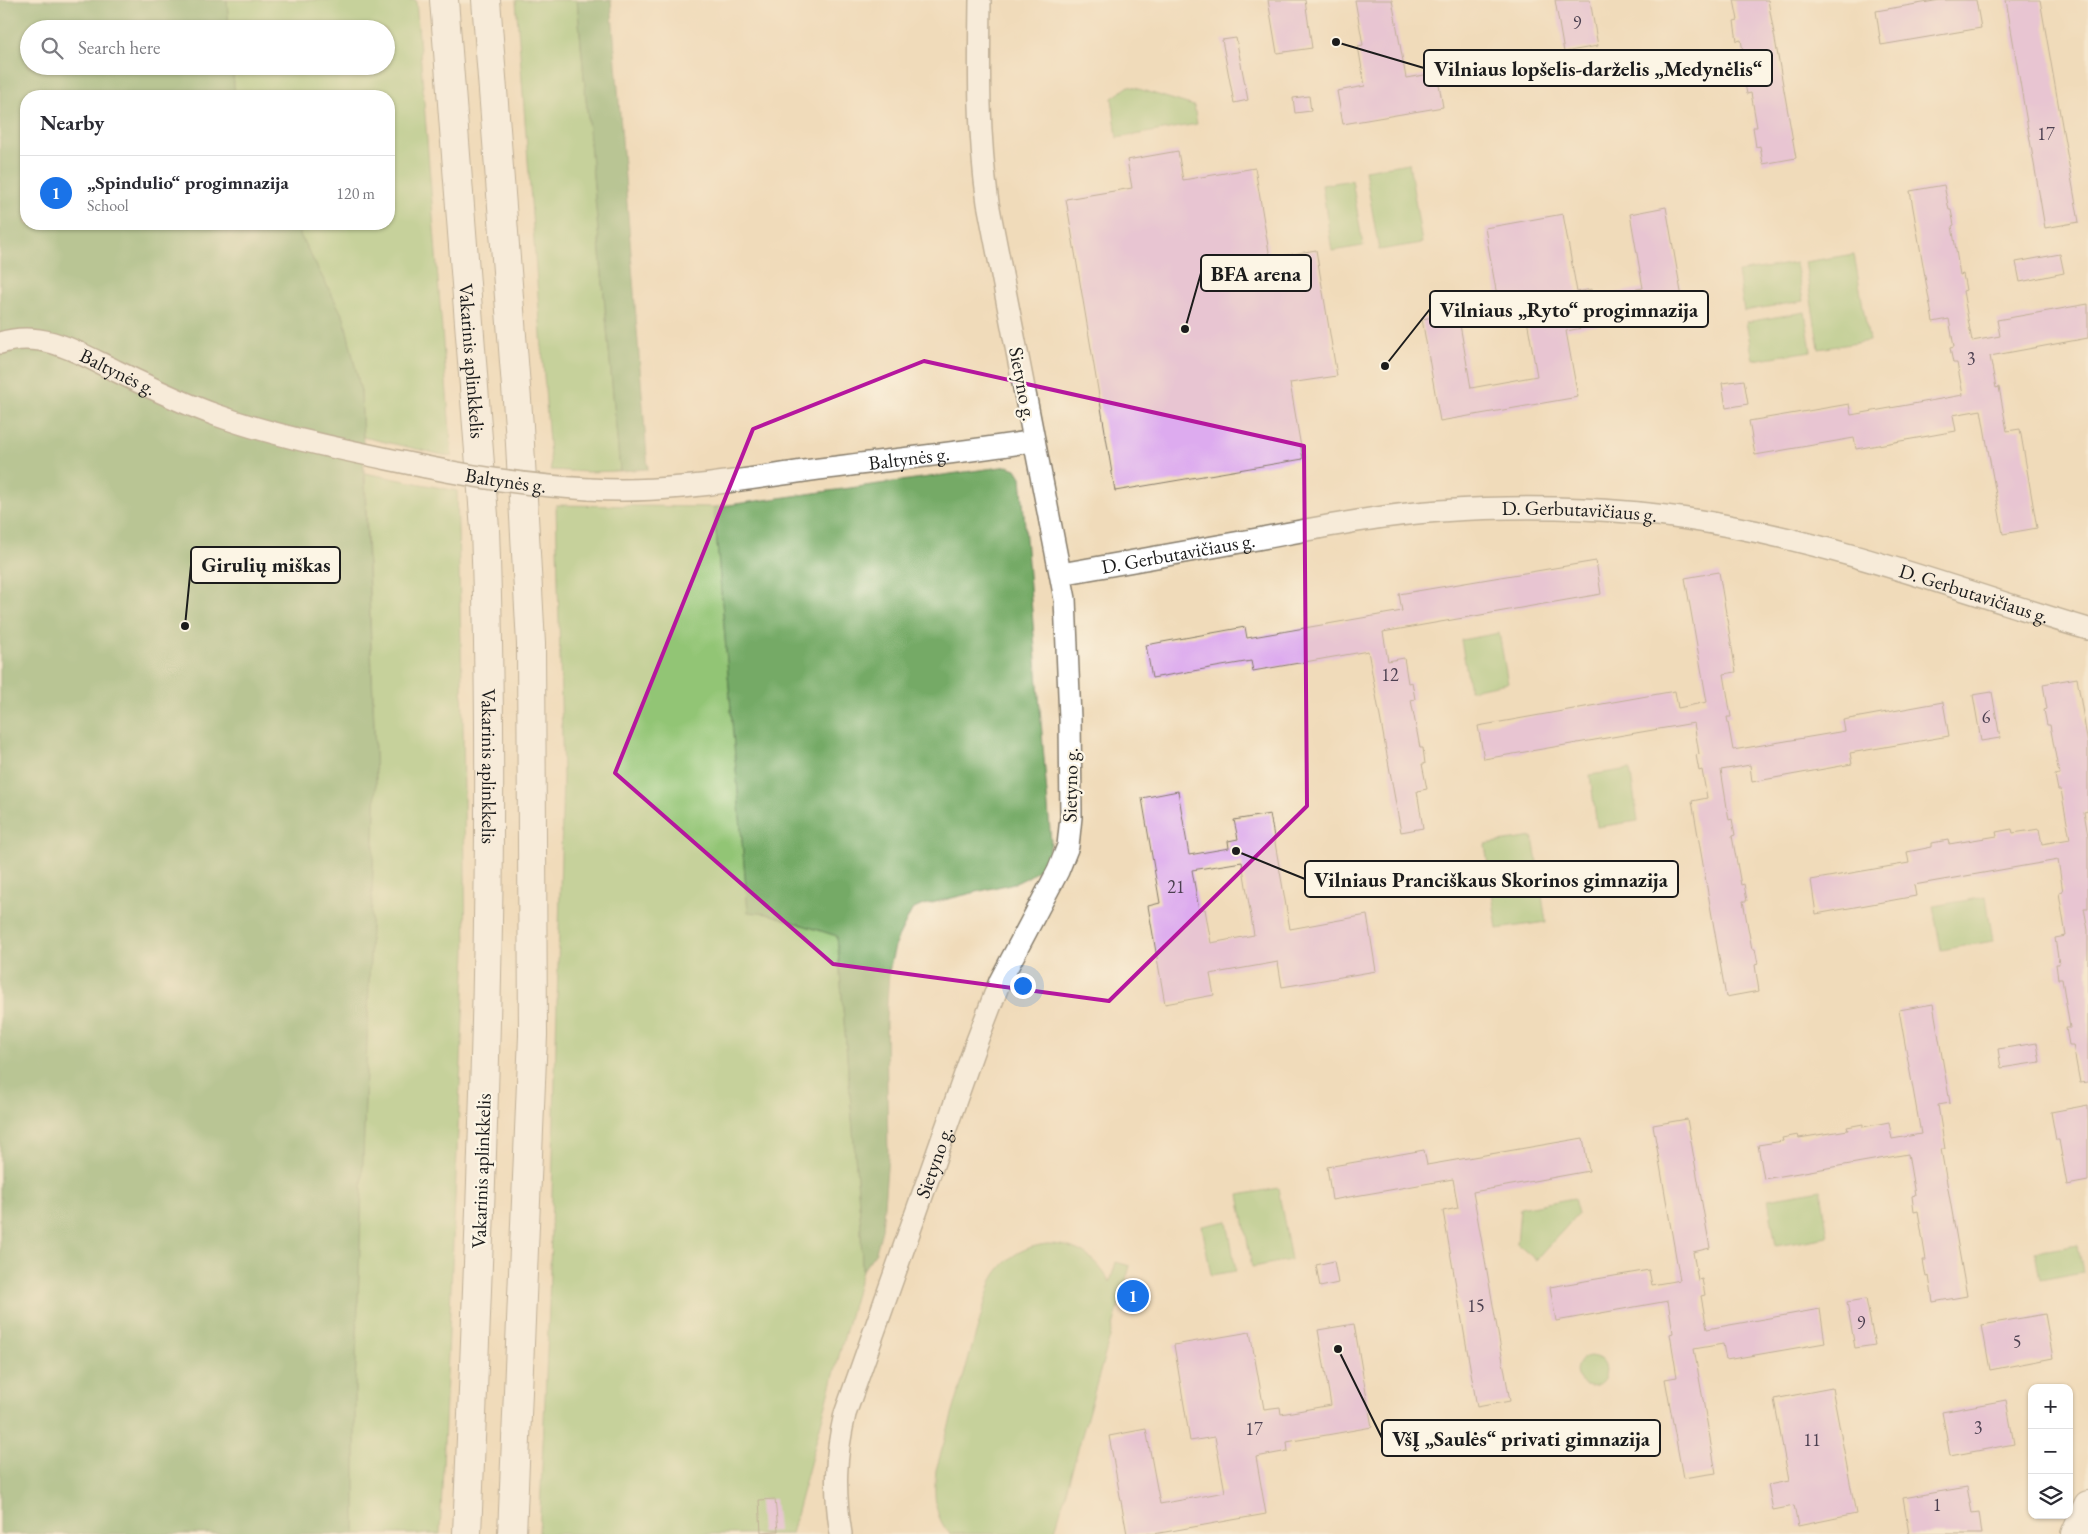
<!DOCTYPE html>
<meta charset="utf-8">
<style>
body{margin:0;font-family:"EB Garamond",serif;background:#f7f7f7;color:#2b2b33}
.controls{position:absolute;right:15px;bottom:15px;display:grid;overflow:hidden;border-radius:10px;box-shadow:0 1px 4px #0004}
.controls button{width:45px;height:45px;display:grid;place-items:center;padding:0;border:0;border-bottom:1px solid #e1e1e2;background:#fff;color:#2b2b33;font:25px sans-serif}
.you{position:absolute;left:1022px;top:985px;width:18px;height:18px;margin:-12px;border:4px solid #fff;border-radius:50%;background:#1a73e8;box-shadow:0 0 0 8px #1a73e833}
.badge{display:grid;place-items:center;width:32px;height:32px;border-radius:50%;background:#1a73e8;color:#fff;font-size:16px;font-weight:700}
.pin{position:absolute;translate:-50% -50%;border:2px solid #fff;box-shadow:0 1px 5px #0006}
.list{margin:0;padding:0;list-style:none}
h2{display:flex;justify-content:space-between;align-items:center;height:65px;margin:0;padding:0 20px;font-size:21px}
h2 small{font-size:16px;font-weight:400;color:#7c7c81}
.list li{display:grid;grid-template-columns:32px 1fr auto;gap:15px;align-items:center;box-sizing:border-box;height:75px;padding:0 20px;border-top:1px solid #e1e1e2}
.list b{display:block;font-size:19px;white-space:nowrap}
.list p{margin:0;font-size:16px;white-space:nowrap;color:#7c7c81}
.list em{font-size:16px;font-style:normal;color:#7c7c81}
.icon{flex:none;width:28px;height:28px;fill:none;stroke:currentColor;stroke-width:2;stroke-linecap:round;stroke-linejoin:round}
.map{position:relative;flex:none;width:2088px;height:1534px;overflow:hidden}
.search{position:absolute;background:#fff;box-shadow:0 1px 4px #0004;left:20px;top:20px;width:375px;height:55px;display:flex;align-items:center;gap:12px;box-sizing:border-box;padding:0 18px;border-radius:28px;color:#7c7c81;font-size:19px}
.panel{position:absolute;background:#fff;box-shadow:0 1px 4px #0004;left:20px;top:90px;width:375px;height:140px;border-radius:20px}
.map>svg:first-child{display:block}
.green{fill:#92c575;stroke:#577048}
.forest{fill:#75aa66;stroke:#486341}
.building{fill:#ddabef;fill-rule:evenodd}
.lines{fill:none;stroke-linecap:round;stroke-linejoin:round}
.street-casing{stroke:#867c6b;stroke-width:24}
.secondary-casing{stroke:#867c6b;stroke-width:30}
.highway-casing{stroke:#867c6b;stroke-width:30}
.street{stroke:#fff;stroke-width:21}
.secondary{stroke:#fff;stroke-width:28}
.highway{stroke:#fff;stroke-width:28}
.street-bridge-casing{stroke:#867c6b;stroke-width:24;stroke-linecap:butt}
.street-bridge{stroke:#fff;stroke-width:21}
.marked{fill:none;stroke:#b5179e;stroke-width:4;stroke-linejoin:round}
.labels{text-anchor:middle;stroke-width:4.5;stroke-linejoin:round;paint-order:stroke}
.number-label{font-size:18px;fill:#4c4051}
.street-label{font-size:20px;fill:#1c1c1c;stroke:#fcf5e5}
.leader{fill:none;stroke:#1c1c1c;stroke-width:2}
.callout-dot{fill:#1c1c1c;stroke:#fcf5e5;stroke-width:2}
.callout{fill:#fcf5e5;stroke:#1c1c1c;stroke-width:2}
.callout-label{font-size:21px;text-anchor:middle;font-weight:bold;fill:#1c1c1c}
</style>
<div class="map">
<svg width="2088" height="1534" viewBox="0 0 2088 1534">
<rect width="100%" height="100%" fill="#fcf5e5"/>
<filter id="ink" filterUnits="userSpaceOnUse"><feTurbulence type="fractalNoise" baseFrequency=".02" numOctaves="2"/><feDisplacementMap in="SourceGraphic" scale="10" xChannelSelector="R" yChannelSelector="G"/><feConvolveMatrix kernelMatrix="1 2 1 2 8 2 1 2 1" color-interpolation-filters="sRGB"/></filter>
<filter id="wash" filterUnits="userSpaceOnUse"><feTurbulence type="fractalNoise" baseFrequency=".0096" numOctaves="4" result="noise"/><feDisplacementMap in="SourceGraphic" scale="20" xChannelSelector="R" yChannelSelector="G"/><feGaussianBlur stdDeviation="1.12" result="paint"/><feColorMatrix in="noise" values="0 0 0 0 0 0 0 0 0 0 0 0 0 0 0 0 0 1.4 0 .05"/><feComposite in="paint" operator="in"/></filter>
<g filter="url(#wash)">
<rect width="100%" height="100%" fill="#f0dbba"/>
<!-- green -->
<g class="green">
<polygon points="227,0 416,0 452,457 363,437 361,392 344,318 300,235 299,224 389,224 389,96 235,96 232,66 386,66 386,29 229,29"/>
<polygon points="516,0 577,0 620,471 587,472 551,470"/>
<polygon points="1129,86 1194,106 1197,124 1117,138 1112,98"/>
<polygon points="1409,163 1422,243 1379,250 1365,170"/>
<polygon points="1352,180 1363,246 1332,251 1322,185"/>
<polygon points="1854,254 1869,341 1819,349 1805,262"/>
<polygon points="1796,263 1803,301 1744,311 1738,272"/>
<polygon points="1805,312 1811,351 1753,360 1746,322"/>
<polygon points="365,473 457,491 463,719 466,951 440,1534 355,1534 355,1389 376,780"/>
<polygon points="556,505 714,507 748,911 768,914 837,936 861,1227 862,1271 791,1534 539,1534 549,1307 563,777"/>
<polygon points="1499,633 1508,683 1470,690 1461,640"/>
<polygon points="1630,769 1638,821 1597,827 1590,775"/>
<polygon points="1533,837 1546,922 1497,929 1485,844"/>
<polygon points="1986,897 1993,941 1941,950 1933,906"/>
<polygon points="1278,1188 1291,1260 1252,1267 1239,1195"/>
<polygon points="1821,1190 1828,1237 1776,1246 1768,1199"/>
<polygon points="1574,1198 1578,1214 1536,1260 1517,1244 1520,1208"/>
<polygon points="1227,1221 1236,1271 1211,1275 1202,1226"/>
<path d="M1047 1244C1077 1244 1095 1257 1110 1282L1116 1262 1130 1266 1054 1534H950C933 1517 934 1491 936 1470L991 1282C1003 1259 1021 1247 1047 1244Z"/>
<polygon points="2078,1245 2083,1272 2040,1280 2035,1252"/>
<circle cx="1591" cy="1371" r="15"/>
</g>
<!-- forest -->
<g class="forest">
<polygon points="0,0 227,0 229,29 29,29 29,66 232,66 235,96 26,96 26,224 299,224 300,235 344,318 361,392 376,780 355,1389 355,1534 0,1534"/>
<polygon points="577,0 611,0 648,469 620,471"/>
<path d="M1008 466 1016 469 1021 477 1051 843C1046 866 1039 872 1018 882L923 905 912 910 896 942 889 971 886 1021 888 1156 882 1230 876 1252 862 1271 861 1227 837 936 768 914 748 912 714 507Z"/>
</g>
<g id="blocks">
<!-- building -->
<g class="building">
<polygon points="1268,0 1305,0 1312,48 1277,53"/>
<polygon points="1355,0 1392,0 1406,78 1437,73 1443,107 1343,124 1337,91 1365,86 1358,46 1363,45"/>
<polygon points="1555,0 1590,0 1598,46 1564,52"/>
<polygon points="1734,0 1768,0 1796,158 1763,164 1760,146 1756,147 1753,127 1757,127 1751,93 1747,94 1743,74 1747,73 1741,40 1737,41 1734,21 1738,20"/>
<polygon points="1940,0 1976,0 1981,28 1881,45 1876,11"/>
<polygon points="2006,0 2040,0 2079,222 2045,228"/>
<polygon points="1236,38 1248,100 1234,103 1222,40"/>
<polygon points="1309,96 1311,111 1295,113 1293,98"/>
<polygon points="1178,151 1183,180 1255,168 1270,258 1316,250 1337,376 1290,383 1303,459 1115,491 1066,199 1132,188 1127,160"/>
<polygon points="1944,185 1949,210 1951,210 1954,225 1952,226 1960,275 1963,274 1966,290 1963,291 1972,341 2000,336 1997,320 2088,304 2088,338 1990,356 1996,388 1999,387 2007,431 2020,429 2037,528 2003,534 1981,410 1953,415 1956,431 1856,449 1854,438 1755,455 1749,421 1849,404 1851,415 1963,395 1957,363 1953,363 1950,348 1954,347 1949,319 1933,322 1910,191"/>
<polygon points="1666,207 1684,309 1566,331 1578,397 1440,421 1422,319 1458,313 1471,388 1537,376 1527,320 1502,324 1485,228 1563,214 1577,292 1592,289 1593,297 1643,288 1630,214"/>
<polygon points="2060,254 2064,273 2020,282 2016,262"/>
<polygon points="1744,380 1748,404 1726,408 1722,383"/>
<polygon points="1596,561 1601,594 1383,632 1388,661 1404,658 1408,683 1412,682 1415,699 1411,700 1420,748 1423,748 1425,764 1422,764 1427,789 1417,791 1423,828 1401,832 1368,651 1253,671 1251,661 1152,678 1146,645 1245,627 1247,638 1402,611 1399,594"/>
<polygon points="1719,572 1736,672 1724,674 1731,717 1727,717 1733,750 1845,731 1843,720 1943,702 1949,736 1850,753 1852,764 1752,782 1750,765 1721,770 1729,820 1732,819 1735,835 1732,836 1741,885 1744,884 1747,901 1743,901 1752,949 1755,949 1758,964 1755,965 1759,991 1726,997 1692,801 1707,798 1702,770 1699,771 1696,755 1699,754 1694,723 1484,759 1478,726 1675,691 1678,708 1707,702 1685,578"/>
<polygon points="2077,678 2088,744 2088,811 2084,812 2088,836 2088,908 2084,908 2088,930 2088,1082 2080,1083 2073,1045 2069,1045 2066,1028 2070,1028 2062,979 2058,979 2056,964 2059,964 2055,938 2066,936 2059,893 2063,892 2058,860 1914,885 1916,896 1816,914 1811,880 1909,863 1907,852 1932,847 1932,843 1948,840 1949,844 1997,836 1996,832 2012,829 2013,833 2039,829 2042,844 2070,839 2061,790 2058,790 2055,775 2059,774 2050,725 2047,725 2044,710 2047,709 2043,684"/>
<polygon points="1992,692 2000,738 1981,741 1973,695"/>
<path d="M1178 791 1189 855 1229 848 1228 841 1238 839 1234 820 1270 814 1290 929 1367 915 1376 971 1282 987 1278 962 1210 974 1214 995 1165 1004 1148 906 1160 903 1142 798ZM1242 862 1254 935 1211 943 1205 909 1199 910 1192 870Z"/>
<polygon points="1933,1004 1950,1103 1938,1105 1945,1149 1941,1149 1967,1296 1933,1302 1929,1276 1926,1277 1923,1260 1926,1260 1918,1211 1914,1212 1912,1196 1915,1195 1908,1154 1764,1179 1758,1145 1783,1141 1782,1138 1798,1135 1799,1138 1848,1130 1847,1127 1863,1124 1863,1127 1889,1122 1892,1139 1921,1134 1899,1010"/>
<polygon points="2037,1043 2040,1062 2001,1068 1998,1049"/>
<polygon points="2088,1105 2088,1181 2067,1185 2059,1140 2056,1140 2051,1112"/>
<polygon points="1687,1119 1710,1248 1693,1252 1698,1280 1702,1279 1705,1295 1701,1296 1707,1329 1820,1309 1825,1343 1726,1360 1723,1344 1694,1349 1716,1473 1683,1478 1665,1379 1677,1377 1670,1334 1673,1333 1668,1301 1556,1321 1550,1287 1649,1270 1652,1285 1680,1280 1653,1125"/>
<polygon points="1583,1138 1589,1171 1473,1192 1510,1401 1477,1407 1443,1211 1458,1208 1453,1179 1332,1200 1327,1167 1424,1150 1427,1165"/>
<polygon points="1334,1261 1338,1283 1320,1287 1316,1265"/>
<polygon points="1866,1299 1875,1345 1855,1348 1847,1302"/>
<polygon points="2045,1314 2053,1358 1990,1370 1982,1325"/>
<polygon points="1354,1324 1372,1427 1287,1442 1288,1451 1256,1457 1266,1514 1154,1534 1127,1534 1109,1436 1146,1429 1160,1504 1225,1492 1215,1437 1190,1441 1174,1345 1250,1332 1264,1409 1280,1407 1281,1414 1331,1405 1318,1330"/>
<polygon points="1832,1388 1856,1514 1798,1526 1794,1506 1773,1510 1768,1485 1789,1481 1774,1399"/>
<polygon points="2006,1400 2014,1444 1950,1456 1942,1412"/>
<polygon points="1967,1487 1972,1513 1979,1512 1982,1534 1909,1534 1903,1498"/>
<polygon points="775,1499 778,1531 761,1532 759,1500"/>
</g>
</g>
</g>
<g filter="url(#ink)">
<use href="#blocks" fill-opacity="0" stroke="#867c6b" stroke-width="1"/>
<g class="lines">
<defs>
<g id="street">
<path id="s1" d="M0 343C39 330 74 350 108 367 143 384 179 402 216 415 283 439 356 452 426 467"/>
<path id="s2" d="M589 489C660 494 733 481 804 471 881 461 957 453 1034 441"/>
<path id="s3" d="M1061 574C1129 562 1196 550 1263 538 1322 527 1381 515 1440 511 1538 504 1638 508 1734 527 1855 550 1970 594 2088 629"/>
<path id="s4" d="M841 1534C834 1490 835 1457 845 1414L975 1046 1000 981 1058 871 1068 846 1071 817 1070 719 1065 599 988 203C978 136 979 68 980 0"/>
</g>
<polyline id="secondary" points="2075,1534 2088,1505"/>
<g id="highway">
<path id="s5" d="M444 0 485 529C497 864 481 1199 467 1534"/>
<polyline points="486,0 519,426 531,644 533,1035 512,1534"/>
</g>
</defs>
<!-- street casing -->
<use href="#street" class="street-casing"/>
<!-- secondary casing -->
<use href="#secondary" class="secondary-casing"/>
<!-- highway casing -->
<use href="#highway" class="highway-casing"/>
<!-- street -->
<use href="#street" class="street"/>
<!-- secondary -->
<use href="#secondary" class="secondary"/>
<!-- highway -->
<use href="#highway" class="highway"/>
<defs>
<g id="street-bridge">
<path id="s6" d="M426 467C480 478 534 486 589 489"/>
</g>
</defs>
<!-- street-bridge casing -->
<use href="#street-bridge" class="street-bridge-casing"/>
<!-- street-bridge -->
<use href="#street-bridge" class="street-bridge"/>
</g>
</g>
<!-- marked area -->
<path d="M0 0H2088V1534H0ZM924 361 1304 446 1307 806 1109 1001 833 964 615 773 753 429Z" fill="#f0dbba" fill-opacity=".55" fill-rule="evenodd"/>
<path class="marked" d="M924 361 1304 446 1307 806 1109 1001 833 964 615 773 753 429Z"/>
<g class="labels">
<!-- number labels -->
<g class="number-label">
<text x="1577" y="29">9</text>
<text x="2046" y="140">17</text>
<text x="1971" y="365">3</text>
<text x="1390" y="681">12</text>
<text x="1986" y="723">6</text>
<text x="1176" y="893">21</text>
<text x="1476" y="1312">15</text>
<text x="1861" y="1329">9</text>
<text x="2017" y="1348">5</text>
<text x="1978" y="1434">3</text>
<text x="1254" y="1435">17</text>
<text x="1812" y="1446">11</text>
<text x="1937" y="1511">1</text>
</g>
<!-- street labels -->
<g class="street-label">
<text dy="7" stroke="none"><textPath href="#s5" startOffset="362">Vakarinis aplinkkelis</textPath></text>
<text dy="7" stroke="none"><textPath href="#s1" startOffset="125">Baltynės g.</textPath></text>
<text transform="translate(1023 384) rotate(79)" y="7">Sietyno g.</text>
<text dy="7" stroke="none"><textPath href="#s2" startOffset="322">Baltynės g.</textPath></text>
<text dy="7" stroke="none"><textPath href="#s6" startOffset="81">Baltynės g.</textPath></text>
<text dy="7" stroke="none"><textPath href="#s3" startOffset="524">D. Gerbutavičiaus g.</textPath></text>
<text dy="7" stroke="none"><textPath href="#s3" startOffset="119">D. Gerbutavičiaus g.</textPath></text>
<text dy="7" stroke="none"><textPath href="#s3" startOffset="929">D. Gerbutavičiaus g.</textPath></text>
<text dy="7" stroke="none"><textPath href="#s5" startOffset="768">Vakarinis aplinkkelis</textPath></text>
<text transform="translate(1070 785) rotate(-89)" y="7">Sietyno g.</text>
<text dy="7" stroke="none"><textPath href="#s4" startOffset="388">Sietyno g.</textPath></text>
<text transform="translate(481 1171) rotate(-88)" y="7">Vakarinis aplinkkelis</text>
</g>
</g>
<!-- callouts -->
<path class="leader" d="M1336 42L1424 68M1185 329L1201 273M1385 366L1430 309M185 626L191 565M1236 851L1305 879M1338 1349L1382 1438"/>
<g class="callout-dot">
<circle cx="1336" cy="42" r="5"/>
<circle cx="1185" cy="329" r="5"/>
<circle cx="1385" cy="366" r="5"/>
<circle cx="185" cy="626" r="5"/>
<circle cx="1236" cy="851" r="5"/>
<circle cx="1338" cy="1349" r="5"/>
</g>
<g class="callout">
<rect x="1424" y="50" width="348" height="36" rx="5"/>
<rect x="1201" y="255" width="110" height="36" rx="5"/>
<rect x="1430" y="291" width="278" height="36" rx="5"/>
<rect x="191" y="547" width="149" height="36" rx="5"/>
<rect x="1305" y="861" width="373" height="36" rx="5"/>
<rect x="1382" y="1420" width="278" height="36" rx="5"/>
</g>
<g class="callout-label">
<text x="1598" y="76">Vilniaus lopšelis-darželis „Medynėlis“</text>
<text x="1256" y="281">BFA arena</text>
<text x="1569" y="317">Vilniaus „Ryto“ progimnazija</text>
<text x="266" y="572">Girulių miškas</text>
<text x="1491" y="887">Vilniaus Pranciškaus Skorinos gimnazija</text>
<text x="1521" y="1446">VšĮ „Saulės“ privati gimnazija</text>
</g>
</svg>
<div class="controls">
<button>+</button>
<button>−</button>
<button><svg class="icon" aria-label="layers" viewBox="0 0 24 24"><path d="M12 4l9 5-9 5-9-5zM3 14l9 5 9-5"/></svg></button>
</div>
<div class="you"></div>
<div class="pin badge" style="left:1133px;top:1296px">1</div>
<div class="search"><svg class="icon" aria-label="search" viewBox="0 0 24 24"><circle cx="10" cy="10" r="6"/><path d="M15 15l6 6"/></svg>Search here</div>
<section class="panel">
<h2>Nearby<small></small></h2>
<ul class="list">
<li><span class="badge">1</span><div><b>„Spindulio“ progimnazija</b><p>School</p></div><em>120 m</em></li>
</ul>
</section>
</div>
